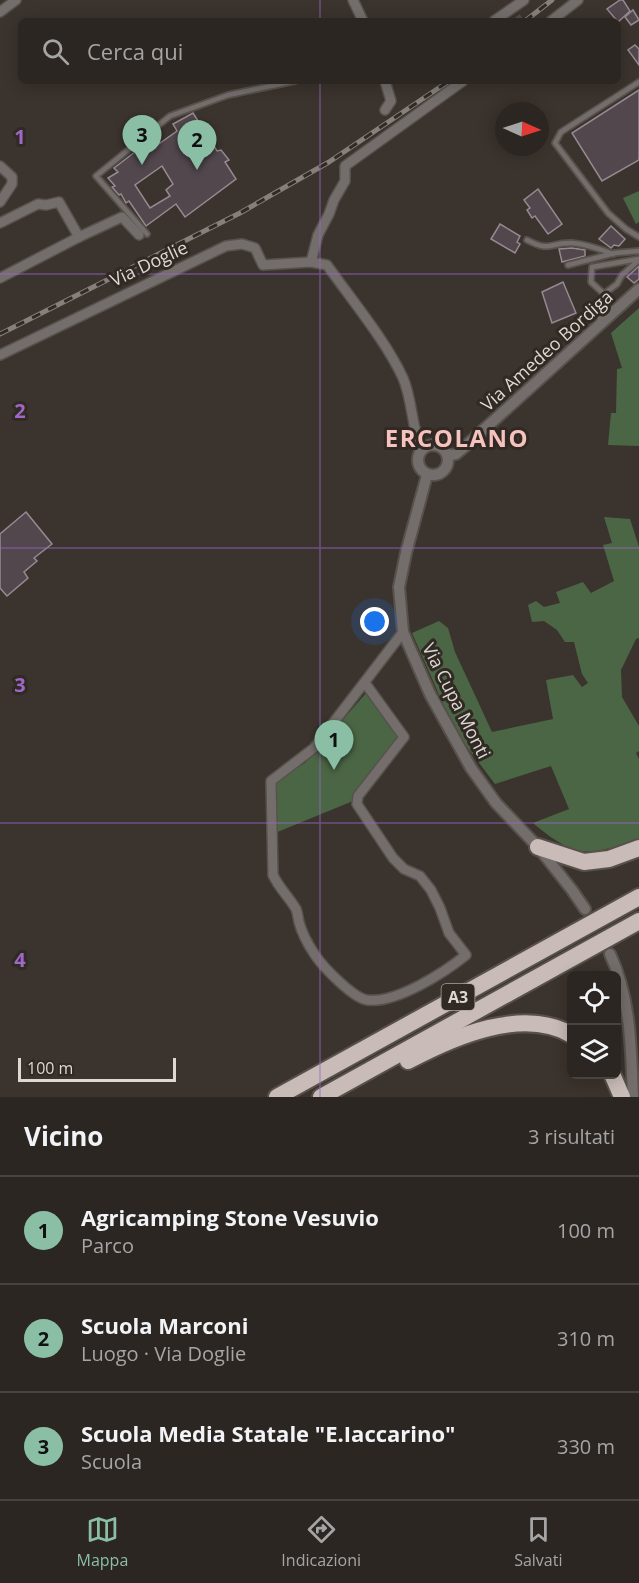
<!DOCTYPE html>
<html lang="it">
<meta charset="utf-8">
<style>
body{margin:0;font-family:"Open Sans",sans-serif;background:#38322f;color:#f1f3f6}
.controls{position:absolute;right:18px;bottom:18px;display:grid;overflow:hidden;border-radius:9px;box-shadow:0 3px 15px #0003}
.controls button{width:54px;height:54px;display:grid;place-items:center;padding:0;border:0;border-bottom:2px solid #484340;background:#2c2622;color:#f1f3f6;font:30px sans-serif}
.compass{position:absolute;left:495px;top:102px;width:54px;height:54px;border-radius:50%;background:#2c2622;box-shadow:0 3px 15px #0003;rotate:93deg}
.scale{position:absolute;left:18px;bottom:15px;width:158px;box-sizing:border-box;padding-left:6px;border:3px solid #ddd8d4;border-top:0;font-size:16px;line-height:21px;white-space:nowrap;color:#ddd8d4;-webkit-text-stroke:4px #312923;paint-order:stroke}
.you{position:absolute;left:375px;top:622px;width:21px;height:21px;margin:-15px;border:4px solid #fff;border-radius:50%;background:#1a73e8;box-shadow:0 0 0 9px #1a73e833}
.badge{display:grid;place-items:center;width:39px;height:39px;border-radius:50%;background:#8abfa5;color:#111;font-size:20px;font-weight:700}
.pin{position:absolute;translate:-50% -50px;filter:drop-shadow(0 2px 3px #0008)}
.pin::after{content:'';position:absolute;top:32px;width:21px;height:18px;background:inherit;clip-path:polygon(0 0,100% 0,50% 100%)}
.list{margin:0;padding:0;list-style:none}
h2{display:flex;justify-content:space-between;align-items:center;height:78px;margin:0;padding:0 24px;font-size:26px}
h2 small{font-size:20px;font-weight:400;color:#a6a5a5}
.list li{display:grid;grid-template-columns:39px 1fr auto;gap:18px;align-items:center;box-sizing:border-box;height:108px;padding:0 24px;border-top:2px solid #484340}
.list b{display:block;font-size:22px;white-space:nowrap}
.list p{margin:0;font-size:20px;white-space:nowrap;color:#a6a5a5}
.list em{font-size:20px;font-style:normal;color:#a6a5a5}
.icon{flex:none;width:33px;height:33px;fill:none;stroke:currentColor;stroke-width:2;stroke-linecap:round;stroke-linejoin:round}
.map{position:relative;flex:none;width:639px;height:1097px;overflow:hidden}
.search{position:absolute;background:#2c2622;box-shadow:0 3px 15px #0003;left:18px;right:18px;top:18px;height:66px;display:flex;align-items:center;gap:15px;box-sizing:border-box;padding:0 21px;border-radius:9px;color:#a6a5a5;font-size:22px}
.sheet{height:402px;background:#2c2622}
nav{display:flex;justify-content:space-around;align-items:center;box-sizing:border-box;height:84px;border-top:2px solid #484340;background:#2c2622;font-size:16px;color:#a6a5a5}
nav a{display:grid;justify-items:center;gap:3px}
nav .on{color:#8abfa5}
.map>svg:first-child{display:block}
.green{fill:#4b6645}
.building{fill:#51474d;stroke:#958a91;stroke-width:1.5;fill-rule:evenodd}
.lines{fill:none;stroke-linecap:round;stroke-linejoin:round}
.minor-tunnel{stroke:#534c46;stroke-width:9;stroke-dasharray:9 4.5;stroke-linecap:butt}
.service-casing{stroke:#58514b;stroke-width:8}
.minor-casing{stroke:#58514b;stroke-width:12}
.tertiary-casing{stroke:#58514b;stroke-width:14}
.motorway-casing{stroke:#58514b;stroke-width:20}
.service{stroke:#736e6c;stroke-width:4.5}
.minor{stroke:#736e6c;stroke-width:9}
.tertiary{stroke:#736e6c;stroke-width:10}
.motorway{stroke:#c8bbb8;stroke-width:16}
.rail-casing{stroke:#867f7a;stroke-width:5}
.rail{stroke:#312923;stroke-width:3;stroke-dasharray:9;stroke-linecap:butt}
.grid{fill:none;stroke:#9d68c6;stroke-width:1.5;stroke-opacity:0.55}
.labels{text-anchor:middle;stroke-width:6;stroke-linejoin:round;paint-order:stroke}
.shield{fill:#312923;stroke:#a9a49f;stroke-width:1.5}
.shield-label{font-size:16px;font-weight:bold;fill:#ddd8d4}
.street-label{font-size:18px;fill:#ddd8d4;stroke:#312923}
.district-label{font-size:24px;font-weight:bold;letter-spacing:1.5px;fill:#f6c2be;stroke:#312923}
.grid-label{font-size:20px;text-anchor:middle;font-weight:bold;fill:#9d68c6;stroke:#312923;stroke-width:6;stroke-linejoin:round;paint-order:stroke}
</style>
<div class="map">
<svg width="639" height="1097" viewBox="0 0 639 1097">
<rect width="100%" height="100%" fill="#3b332d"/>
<!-- green -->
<g class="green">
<polygon points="639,191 639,222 636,224 623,198"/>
<polygon points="639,308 639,446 608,445 611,413 616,413 617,369 622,368 611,333"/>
<path d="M604 517 630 519 639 547V638L636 639 621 670 622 697 639 726V751L636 753 639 759V840C587 855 577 860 533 823L569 809 551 766 495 784 455 731 412 633 439 621 448 628 455 652 492 732 553 719 546 680 573 675 582 687 588 683 582 674 574 642H565L557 630 544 621 532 622 528 605 536 601 544 607 560 603 556 592 583 582 591 593 614 581 603 545 612 543Z"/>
<polygon points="367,692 398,737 353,801 275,833 274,785 280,777 305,763"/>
</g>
<!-- building -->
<g class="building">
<polygon points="620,0 623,0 630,11 618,22 607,9"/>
<polygon points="633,10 639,20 631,25 625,17"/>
<polygon points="635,45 639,49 639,65 628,50"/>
<polygon points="639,90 639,160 602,181 572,133"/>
<path d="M193 113 217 151 221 150 229 160 225 162 236 179 185 217 176 204 146 226 129 201 126 203 121 194 119 195 112 187 115 186 108 178 118 172 114 168 148 142 153 148 177 131 173 124ZM162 166 173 184 166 190 170 196 150 208 135 185Z"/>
<polygon points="538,189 562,224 548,234 535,216 532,218 527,210 530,208 524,200"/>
<polygon points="500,224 520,236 517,242 520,244 515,253 491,239"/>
<polygon points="611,226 625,239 619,246 614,245 611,248 599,239"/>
<polygon points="572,248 585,250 585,256 562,262 559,249"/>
<polygon points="639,266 639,279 634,283 627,277"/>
<polygon points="563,282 576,313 552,323 542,292"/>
<polygon points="26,512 52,544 34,558 37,561 24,572 28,578 7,596 0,588 0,534"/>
</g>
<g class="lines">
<!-- minor-tunnel -->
<polyline class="minor-tunnel" points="516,17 519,21"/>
<defs>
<g id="service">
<polyline points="639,82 561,132 555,143 608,213 626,229 639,237"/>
<polyline points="147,234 96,176 170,116 228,95 295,81"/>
<path d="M527 240C552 253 549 242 572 243 586 244 600 249 613 254"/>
<polyline points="639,259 592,267 591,282 604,294 617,284 622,275 639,260"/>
<polyline points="568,265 615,253 639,251"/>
<polyline points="592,310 603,322"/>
</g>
<g id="minor">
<polyline points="353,0 363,21"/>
<polyline points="0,12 16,0"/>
<polyline points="494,21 524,0"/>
<polyline points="551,21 578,0"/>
<polyline points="385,81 391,101 385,110"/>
<polyline points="0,166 12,177 12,184 0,202"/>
<polyline points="0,223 38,204 46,205 59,202 79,237"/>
<polyline points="311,262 318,235 329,214 334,200 345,181 345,166 463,81"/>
<polyline points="0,278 79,237 122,217 139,235"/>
<path d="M0 355 226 246 242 244 255 248 263 265 311 262 327 265C351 299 386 341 403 378 413 401 411 428 422 450"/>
<path d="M365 683 404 737 358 796 357 804 393 858 404 869 420 876 431 890 440 908 449 933 466 955C445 972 396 1004 367 1000 353 998 323 967 315 955 309 946 302 934 299 922 298 918 298 914 296 909 289 897 279 888 273 875L271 781 314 748 403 632"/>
</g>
<g id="tertiary">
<circle cx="433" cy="460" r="15"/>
<polyline points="448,456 456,454 469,443 639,289"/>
<polyline points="427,475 406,553 399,587 403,632 430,694 471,768 496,803 538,847 572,890 585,909"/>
<path d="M610 954C631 998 631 1049 633 1097"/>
</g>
<g id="motorway">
<polyline points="538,847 584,862 609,859 639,848"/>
<path d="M408 1061C453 1037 523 1006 572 1035"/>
<polyline points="612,1074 622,1097"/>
<polyline points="277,1097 639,897"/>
<polyline points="321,1097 639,921"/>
</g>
</defs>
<!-- service casing -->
<use href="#service" class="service-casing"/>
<!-- minor casing -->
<use href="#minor" class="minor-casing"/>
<!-- tertiary casing -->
<use href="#tertiary" class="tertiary-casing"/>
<!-- motorway casing -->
<use href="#motorway" class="motorway-casing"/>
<!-- service -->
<use href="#service" class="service"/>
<!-- minor -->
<use href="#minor" class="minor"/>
<!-- tertiary -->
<use href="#tertiary" class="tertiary"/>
<!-- motorway -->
<use href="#motorway" class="motorway"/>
<defs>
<g id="rail">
<polyline points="525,21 552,0"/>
<polyline points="0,334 240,213 329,162 449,81"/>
</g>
</defs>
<!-- rail casing -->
<use href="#rail" class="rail-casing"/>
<!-- rail -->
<use href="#rail" class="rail"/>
</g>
<!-- grid -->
<path class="grid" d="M320 0V21M320 81V1097M0 274H639M0 548H639M0 823H639"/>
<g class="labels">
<!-- shield labels -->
<rect class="shield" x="441.5" y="984" width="33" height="26" rx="4.5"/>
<g class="shield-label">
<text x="458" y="1003">A3</text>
</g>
<!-- street labels -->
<g class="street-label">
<text transform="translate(149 264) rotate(-25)" y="6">Via Doglie</text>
<text transform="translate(547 351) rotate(-42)" y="6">Via Amedeo Bordiga</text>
<text transform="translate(456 701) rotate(63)" y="6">Via Cupa Monti</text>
</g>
<!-- district labels -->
<g class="district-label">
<text x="457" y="447">ERCOLANO</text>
</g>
</g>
<g class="grid-label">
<text x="20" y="144">1</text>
<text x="20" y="418">2</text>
<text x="20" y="692">3</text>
<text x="20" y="967">4</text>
</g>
</svg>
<div class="controls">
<button><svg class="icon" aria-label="locate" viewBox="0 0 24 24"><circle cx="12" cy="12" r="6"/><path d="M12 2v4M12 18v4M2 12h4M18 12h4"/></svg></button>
<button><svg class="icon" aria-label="layers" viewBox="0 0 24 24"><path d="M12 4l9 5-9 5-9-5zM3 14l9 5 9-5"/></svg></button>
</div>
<svg class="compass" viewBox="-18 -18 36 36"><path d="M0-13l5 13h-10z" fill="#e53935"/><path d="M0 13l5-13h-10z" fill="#a6a5a5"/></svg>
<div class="scale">100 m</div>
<div class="you"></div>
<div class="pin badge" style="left:334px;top:770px">1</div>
<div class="pin badge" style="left:197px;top:170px">2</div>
<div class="pin badge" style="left:142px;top:165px">3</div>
<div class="search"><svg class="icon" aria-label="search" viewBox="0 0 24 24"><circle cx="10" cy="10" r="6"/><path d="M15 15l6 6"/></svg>Cerca qui</div>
</div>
<section class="sheet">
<h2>Vicino<small>3 risultati</small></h2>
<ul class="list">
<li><span class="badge">1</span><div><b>Agricamping Stone Vesuvio</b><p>Parco</p></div><em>100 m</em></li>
<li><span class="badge">2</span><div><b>Scuola Marconi</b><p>Luogo · Via Doglie</p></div><em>310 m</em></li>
<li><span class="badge">3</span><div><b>Scuola Media Statale &quot;E.Iaccarino&quot;</b><p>Scuola</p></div><em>330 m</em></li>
</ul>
</section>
<nav>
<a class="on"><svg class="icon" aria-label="map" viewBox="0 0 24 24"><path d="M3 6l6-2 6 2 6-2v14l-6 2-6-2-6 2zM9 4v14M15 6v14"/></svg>Mappa</a>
<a><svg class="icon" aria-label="directions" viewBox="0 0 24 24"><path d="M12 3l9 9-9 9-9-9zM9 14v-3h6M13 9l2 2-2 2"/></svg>Indicazioni</a>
<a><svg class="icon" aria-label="saved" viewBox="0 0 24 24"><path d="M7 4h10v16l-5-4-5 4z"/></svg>Salvati</a>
</nav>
